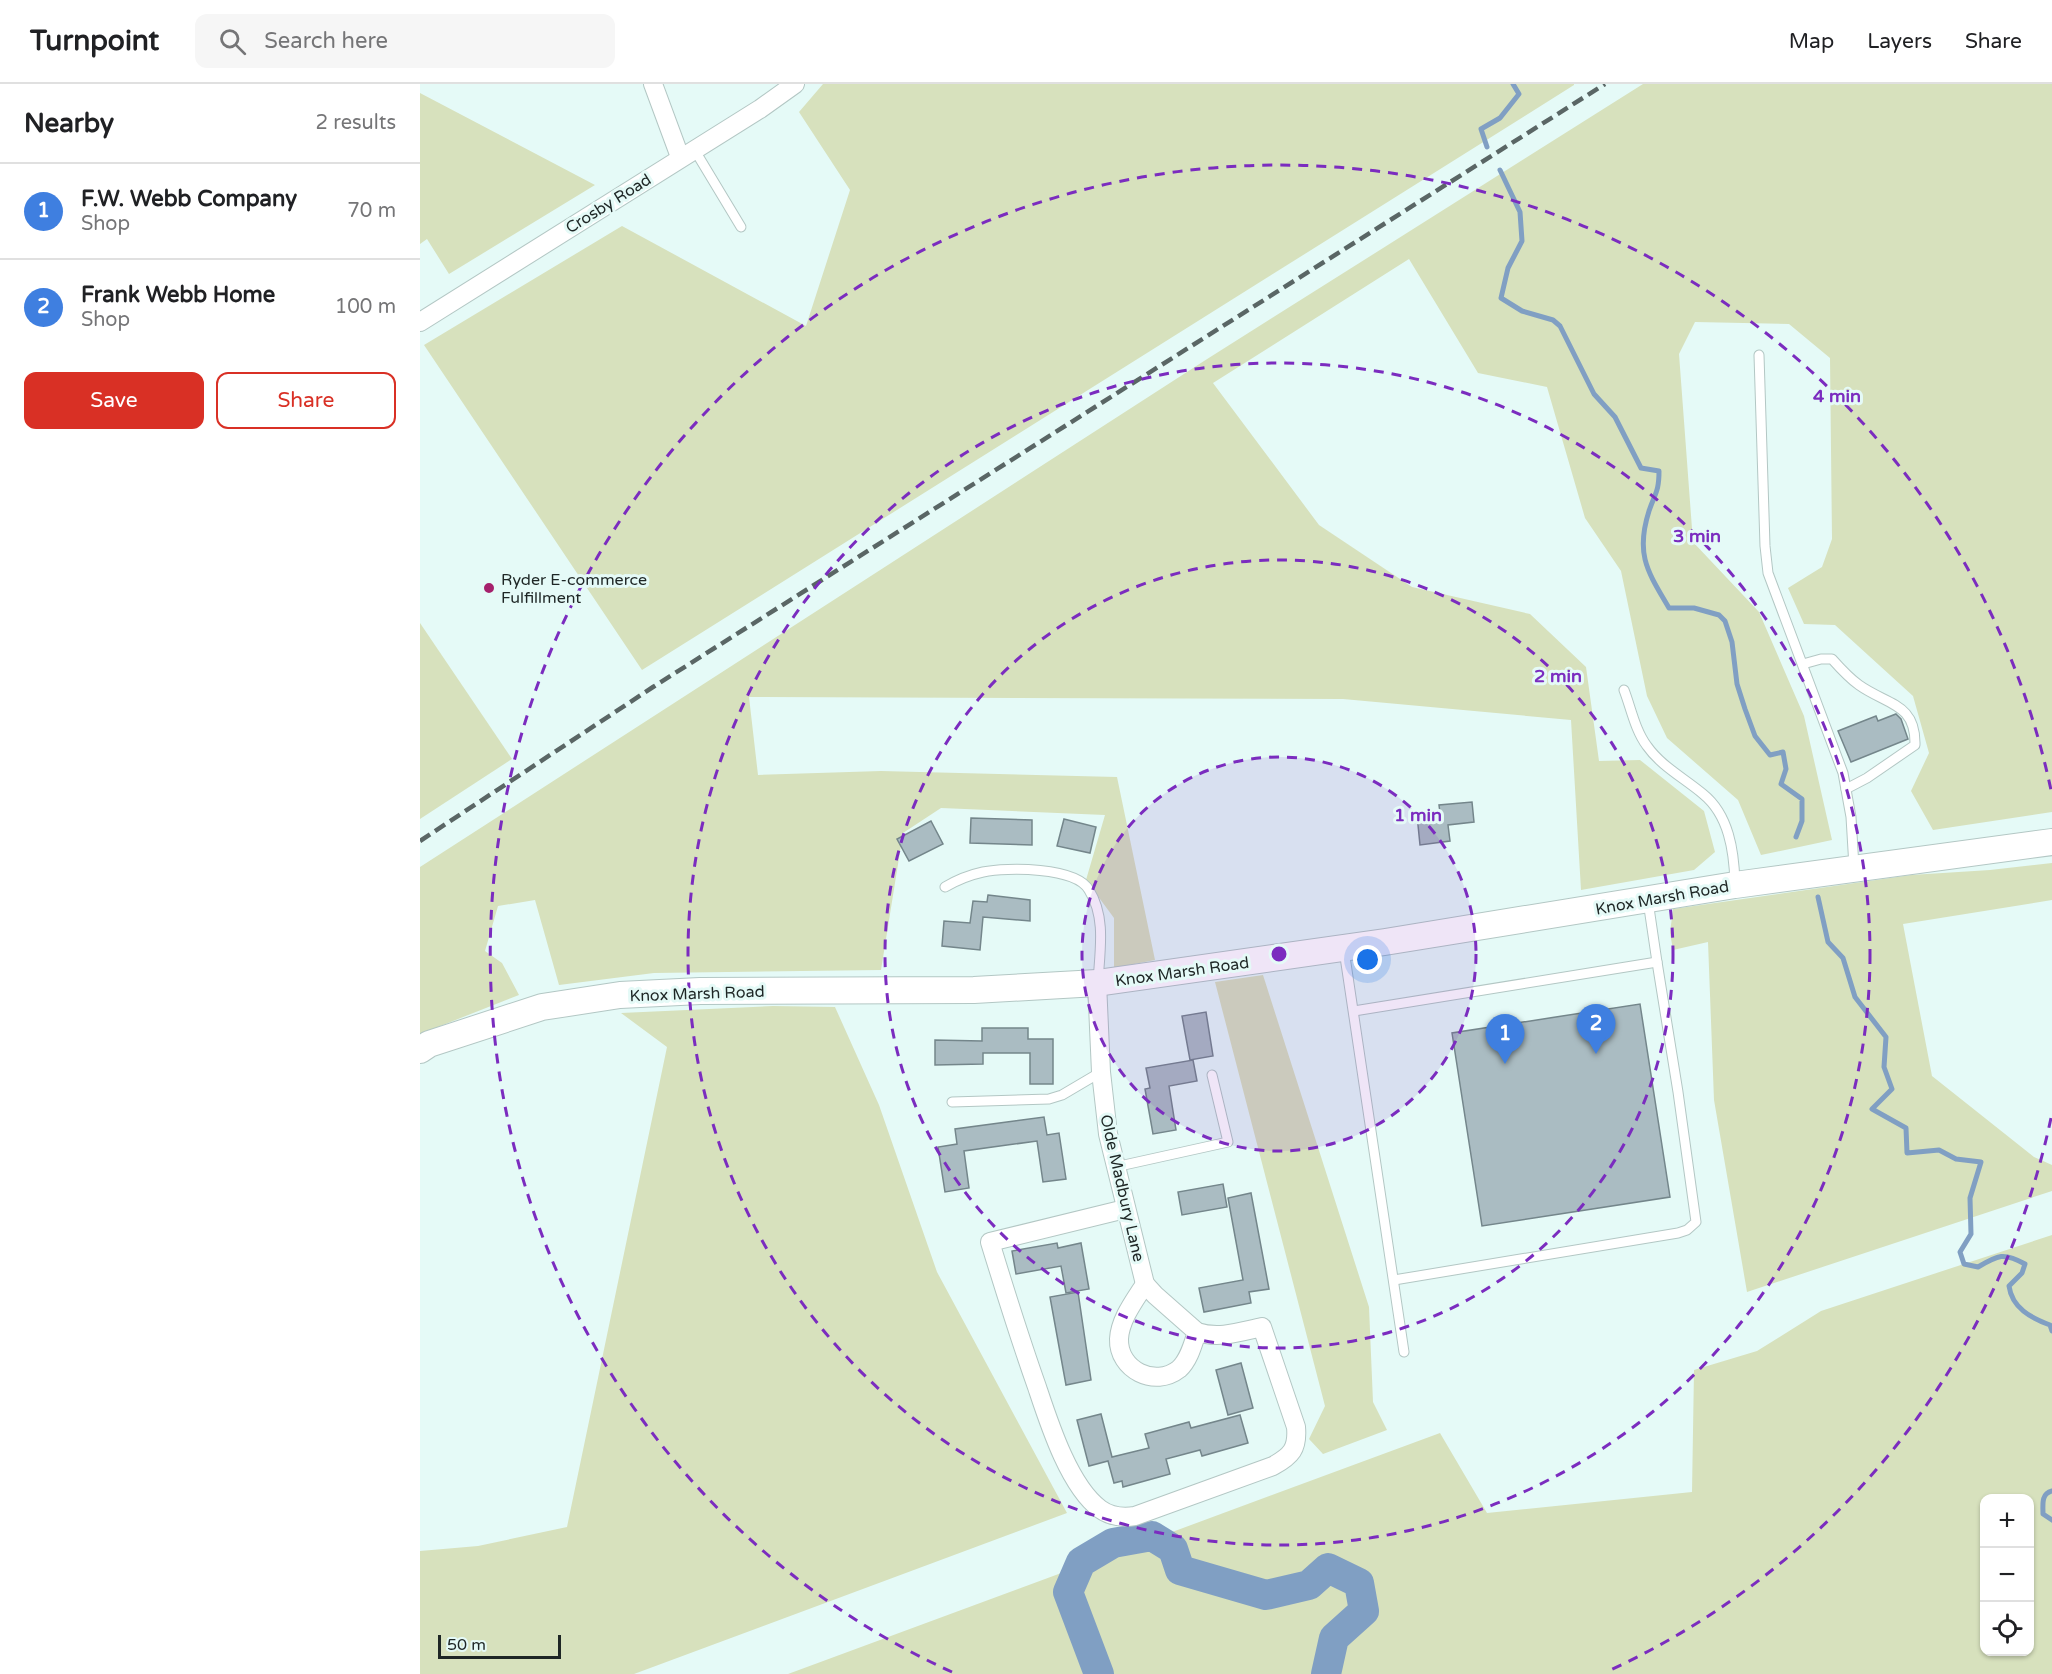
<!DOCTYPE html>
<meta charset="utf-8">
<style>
body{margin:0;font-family:"Varela Round",sans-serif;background:#f6f6f6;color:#202124}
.controls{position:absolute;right:18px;bottom:18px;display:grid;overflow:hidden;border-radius:12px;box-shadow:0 2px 4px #0004}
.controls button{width:54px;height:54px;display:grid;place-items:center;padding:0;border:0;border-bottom:2px solid #e0e0e0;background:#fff;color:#202124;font:30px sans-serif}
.scale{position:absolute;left:18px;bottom:15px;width:123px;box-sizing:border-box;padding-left:6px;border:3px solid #1e2625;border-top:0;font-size:16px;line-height:21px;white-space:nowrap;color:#1e2625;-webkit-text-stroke:4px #e5faf7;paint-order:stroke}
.you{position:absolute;left:948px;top:876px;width:21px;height:21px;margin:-15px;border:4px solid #fff;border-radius:50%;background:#1a73e8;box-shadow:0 0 0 9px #1a73e833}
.badge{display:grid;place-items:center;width:39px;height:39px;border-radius:50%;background:#d93025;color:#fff;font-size:20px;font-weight:700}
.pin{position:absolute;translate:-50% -50px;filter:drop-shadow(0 2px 3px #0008)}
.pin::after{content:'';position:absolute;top:32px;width:21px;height:18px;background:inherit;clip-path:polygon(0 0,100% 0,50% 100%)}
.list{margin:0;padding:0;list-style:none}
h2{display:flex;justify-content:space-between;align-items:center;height:78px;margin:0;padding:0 24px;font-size:26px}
h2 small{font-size:20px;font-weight:400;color:#757577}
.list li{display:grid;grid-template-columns:39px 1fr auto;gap:18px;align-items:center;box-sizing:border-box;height:96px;padding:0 24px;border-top:2px solid #e0e0e0}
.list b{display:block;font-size:22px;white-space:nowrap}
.list p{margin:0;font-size:20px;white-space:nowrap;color:#757577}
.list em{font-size:20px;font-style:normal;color:#757577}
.actions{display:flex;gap:12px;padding:18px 24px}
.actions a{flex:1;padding:14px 0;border:2px solid #d93025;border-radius:12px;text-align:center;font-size:21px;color:#d93025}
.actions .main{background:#d93025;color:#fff}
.icon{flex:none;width:33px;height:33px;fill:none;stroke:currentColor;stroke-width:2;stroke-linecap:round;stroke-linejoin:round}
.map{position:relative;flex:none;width:1632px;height:1590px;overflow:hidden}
header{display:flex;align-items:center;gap:36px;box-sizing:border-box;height:84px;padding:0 30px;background:#fff;border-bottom:2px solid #e0e0e0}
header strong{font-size:28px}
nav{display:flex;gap:33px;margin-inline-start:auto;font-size:21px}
.search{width:420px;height:54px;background:#f6f6f6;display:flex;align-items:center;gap:15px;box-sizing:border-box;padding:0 21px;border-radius:12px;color:#757577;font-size:22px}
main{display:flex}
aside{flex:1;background:#fff}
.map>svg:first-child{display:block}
.green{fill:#d7e1bd;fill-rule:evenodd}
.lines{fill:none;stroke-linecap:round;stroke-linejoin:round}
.stream{stroke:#809fc3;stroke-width:5}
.river{stroke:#809fc3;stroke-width:30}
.building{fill:#aabcc2;stroke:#74868b;stroke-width:1.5}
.lane-casing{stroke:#b3c7c4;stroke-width:11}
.street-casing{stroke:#b3c7c4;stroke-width:20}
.secondary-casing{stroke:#b3c7c4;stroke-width:28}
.lane{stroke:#fff;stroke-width:9}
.street{stroke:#fff;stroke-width:18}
.secondary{stroke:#fff;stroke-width:26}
.rail{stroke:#5a6665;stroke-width:4.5;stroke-dasharray:12 6;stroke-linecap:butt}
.ring{fill:none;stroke:#7b2cbf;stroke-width:3;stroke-dasharray:10 8}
.poi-dot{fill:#a5206c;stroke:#e5faf7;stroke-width:2}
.labels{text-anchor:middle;stroke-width:6;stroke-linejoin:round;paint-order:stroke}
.street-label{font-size:16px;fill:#1e2625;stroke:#e5faf7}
.poi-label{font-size:16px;fill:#1e2625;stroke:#e5faf7;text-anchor:start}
.centre{fill:#7b2cbf;stroke:#e5faf7;stroke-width:3}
.ring-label{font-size:18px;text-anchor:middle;font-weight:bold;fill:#7b2cbf;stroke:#e5faf7;stroke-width:6;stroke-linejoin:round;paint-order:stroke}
</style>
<header>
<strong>Turnpoint</strong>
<div class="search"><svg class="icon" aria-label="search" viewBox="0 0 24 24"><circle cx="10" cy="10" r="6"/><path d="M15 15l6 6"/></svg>Search here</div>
<nav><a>Map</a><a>Layers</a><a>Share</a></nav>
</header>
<main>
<aside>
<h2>Nearby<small>2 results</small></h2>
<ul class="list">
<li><span class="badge" style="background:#3f7fe0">1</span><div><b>F.W. Webb Company</b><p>Shop</p></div><em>70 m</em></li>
<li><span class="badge" style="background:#3f7fe0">2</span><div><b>Frank Webb Home</b><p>Shop</p></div><em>100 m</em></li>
</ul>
<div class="actions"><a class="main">Save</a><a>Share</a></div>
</aside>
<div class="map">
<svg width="1632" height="1590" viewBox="0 0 1632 1590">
<rect width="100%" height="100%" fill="#e5faf7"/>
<!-- green -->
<g class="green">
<polygon points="403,0 1154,0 1154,1 222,586 4,261 202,142 386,242 430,106 379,28"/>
<polygon points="1223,0 1632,0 1632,728 1513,746 1491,707 1509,669 1493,612 1415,541 1384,540 1368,504 1402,483 1412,455 1410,274 1369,240 1275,238 1259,270 1273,458 1339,528 1384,632 1412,756 1341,771 1318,716 1247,654 1227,612 1201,487 1165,434 1127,303 1058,289 989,175 793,299 899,441 992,503 1110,530 1166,583 1179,677 1220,676 1284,727 1295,768 1274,786 1161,806 1151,636 923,615 329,613 338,691 461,687 697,693 735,876 694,884 694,834 666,796 685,731 521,724 483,749 461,886 234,889 139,901 115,816 78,822 65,867 82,879 99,911 0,950 0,783 784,277"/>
<polygon points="0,9 175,101 29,190 7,155 0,160"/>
<polygon points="0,539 92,675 0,735"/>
<polygon points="1632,779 1632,816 1483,840 1512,992 1614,1073 1632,1081 1632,1107 1327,1208 1294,1016 1288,858 1253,866 1250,849 1253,825 1491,791 1570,786"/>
<polygon points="843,891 949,1223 953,1318 967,1346 903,1370 889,1355 905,1322 795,898"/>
<polygon points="353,922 415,923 459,1021 517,1188 647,1429 214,1590 0,1590 0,1467 58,1462 147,1443 247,963 201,929"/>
<path d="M1632 1151V1590H368L1020 1349 1067 1429 1272 1408 1274 1286 1337 1267 1401 1227ZM1564 1414H1610V1568H1564Z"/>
</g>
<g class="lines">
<!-- stream -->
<g class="stream">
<polyline points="1067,63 1061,45 1080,34 1099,10 1093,0"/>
<path d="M1080 86 1100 128 1102 157 1088 184 1081 214 1102 227 1133 236 1140 242 1174 310 1195 333 1221 384 1239 387C1239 408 1235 409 1229 427 1215 471 1228 488 1249 524H1274L1299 531 1305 537 1312 558 1317 600 1325 625 1335 652 1350 671 1363 668 1366 685 1361 700 1382 715V737L1376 753"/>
<path d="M1398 813 1408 858 1423 874 1435 913 1466 953 1464 983 1472 1005 1452 1025 1486 1044 1487 1069 1519 1066 1536 1075 1561 1078 1550 1114 1551 1150 1540 1168 1544 1180 1558 1183C1578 1171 1584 1168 1605 1180L1602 1189 1589 1202C1592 1224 1611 1234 1630 1241L1632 1247"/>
<path d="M1632 1407C1621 1410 1623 1420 1623 1430L1632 1436"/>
</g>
<!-- river -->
<polyline class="river" points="679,1590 648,1508 661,1478 693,1459 732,1452 753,1465 760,1486 846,1511 889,1501 908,1484 939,1499 944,1527 914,1554 906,1590"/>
</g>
<!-- building -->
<g class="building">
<polygon points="1476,630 1481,635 1488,655 1431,678 1418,647 1456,632 1458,637"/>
<polygon points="1052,718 1054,738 1028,741 1030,757 1000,761 997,731 1020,729 1019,721"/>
<polygon points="551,734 612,736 612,761 550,759"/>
<polygon points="644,735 676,743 670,769 637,762"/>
<polygon points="511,737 523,760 489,777 477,755"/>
<polygon points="568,811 610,816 610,837 563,833 560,866 522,862 524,837 550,839 553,817 567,818"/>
<polygon points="1220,920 1250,1113 1062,1142 1032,949"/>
<polygon points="786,928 793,972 770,976 762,932"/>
<polygon points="562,944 608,944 608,955 633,955 633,1000 610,1000 610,969 563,969 563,980 515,981 515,956 562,957"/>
<polygon points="773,976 777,997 749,1002 756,1046 733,1050 725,1005 730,1004 726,984"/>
<polygon points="624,1033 627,1051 639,1049 646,1095 623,1098 617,1057 544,1067 549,1104 525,1108 518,1063 537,1060 535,1045"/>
<polygon points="803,1100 807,1123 762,1131 758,1108"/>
<polygon points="831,1109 849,1205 829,1208 831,1219 784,1228 779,1204 823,1196 808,1114"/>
<polygon points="637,1159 638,1164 661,1159 669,1205 646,1209 641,1182 596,1190 592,1167"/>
<polygon points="658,1208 671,1296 646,1301 630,1213"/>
<polygon points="821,1279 833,1324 808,1331 796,1286"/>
<polygon points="681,1330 692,1373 729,1364 725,1350 769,1338 771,1344 820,1331 828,1359 782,1372 780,1366 746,1375 750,1390 703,1403 702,1397 694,1399 688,1377 669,1382 657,1336"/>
</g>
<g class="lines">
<defs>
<g id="lane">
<polyline points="274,65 321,143"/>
<polyline points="1339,271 1345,462 1348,489 1423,689 1431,733 1434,783"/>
<path d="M1383 580 1401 575H1412C1420 584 1429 594 1439 601 1467 621 1496 619 1495 661L1447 694 1426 705"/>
<path d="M1204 606C1211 624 1215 646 1227 662 1241 682 1264 694 1283 710 1309 731 1314 767 1315 799"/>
<path d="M525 803C537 796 549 791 563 788 587 783 656 783 669 806 686 833 680 866 678 897"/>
<polyline points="924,866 984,1268"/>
<polyline points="934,927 1237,878 1228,817"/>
<polyline points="532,1018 629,1015 642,1011 681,988"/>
<polyline points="695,1083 808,1058 792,991"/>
<polyline points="974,1196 1258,1149 1267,1146 1276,1138 1258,1008 1237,878"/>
</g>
<g id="street">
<polyline points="233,0 260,73"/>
<polyline points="0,238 340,25 375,0"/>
<polyline points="677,899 681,988 688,1050 725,1200"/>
<path d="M705 1125 570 1158C585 1207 600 1255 617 1303 629 1339 649 1402 680 1425 691 1433 702 1434 715 1432L853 1382C871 1372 878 1365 876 1343L842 1243C819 1248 799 1255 777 1248"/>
<path d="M725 1200 735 1211 777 1248C773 1260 769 1276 759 1285 735 1304 698 1286 699 1255 700 1235 715 1216 725 1200Z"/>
</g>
<polyline id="secondary" points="0,966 9,960 122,923 200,911 280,907 554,906 677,899 965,858 1315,801 1632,758"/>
</defs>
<!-- lane casing -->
<use href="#lane" class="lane-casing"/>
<!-- street casing -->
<use href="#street" class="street-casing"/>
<!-- secondary casing -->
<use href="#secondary" class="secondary-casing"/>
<!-- lane -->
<use href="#lane" class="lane"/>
<!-- street -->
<use href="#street" class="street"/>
<!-- secondary -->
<use href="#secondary" class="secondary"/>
<!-- rail -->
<polyline class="rail" points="0,757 233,603 1185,0"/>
</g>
<!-- distance rings -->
<circle cx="859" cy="870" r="197" fill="#7b2cbf" fill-opacity=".12"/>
<g class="ring">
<circle cx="859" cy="870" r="197"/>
<circle cx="859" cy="870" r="394"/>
<circle cx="859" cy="870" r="591"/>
<path d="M1631 1034A789 789 0 0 1 1186 1588M532 1588A789 789 0 1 1 1631 706"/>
</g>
<!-- markers -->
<circle class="poi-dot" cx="69" cy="504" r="6"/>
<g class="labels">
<!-- street labels -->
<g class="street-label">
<text transform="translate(188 119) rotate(-32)" y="6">Crosby Road</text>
<text transform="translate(1242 813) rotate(-10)" y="6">Knox Marsh Road</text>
<text transform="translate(762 887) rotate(-8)" y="6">Knox Marsh Road</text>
<text transform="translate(277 909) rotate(-2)" y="6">Knox Marsh Road</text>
<text transform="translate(703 1104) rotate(77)" y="6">Olde Madbury Lane</text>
</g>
<!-- poi labels -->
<g class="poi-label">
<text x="81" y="501">Ryder E-commerce<tspan x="81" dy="18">Fulfillment</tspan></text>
</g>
</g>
<circle cx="859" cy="870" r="9" class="centre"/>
<g class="ring-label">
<text x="1417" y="318">4 min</text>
<text x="1277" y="458">3 min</text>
<text x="1138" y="598">2 min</text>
<text x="998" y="737">1 min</text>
</g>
</svg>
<div class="controls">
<button>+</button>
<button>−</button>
<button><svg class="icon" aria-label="locate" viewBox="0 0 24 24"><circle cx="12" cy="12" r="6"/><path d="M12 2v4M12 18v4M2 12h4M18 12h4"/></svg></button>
</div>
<div class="scale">50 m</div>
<div class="you"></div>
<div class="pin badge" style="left:1085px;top:980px;background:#3f7fe0">1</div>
<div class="pin badge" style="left:1176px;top:970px;background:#3f7fe0">2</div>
</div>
</main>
